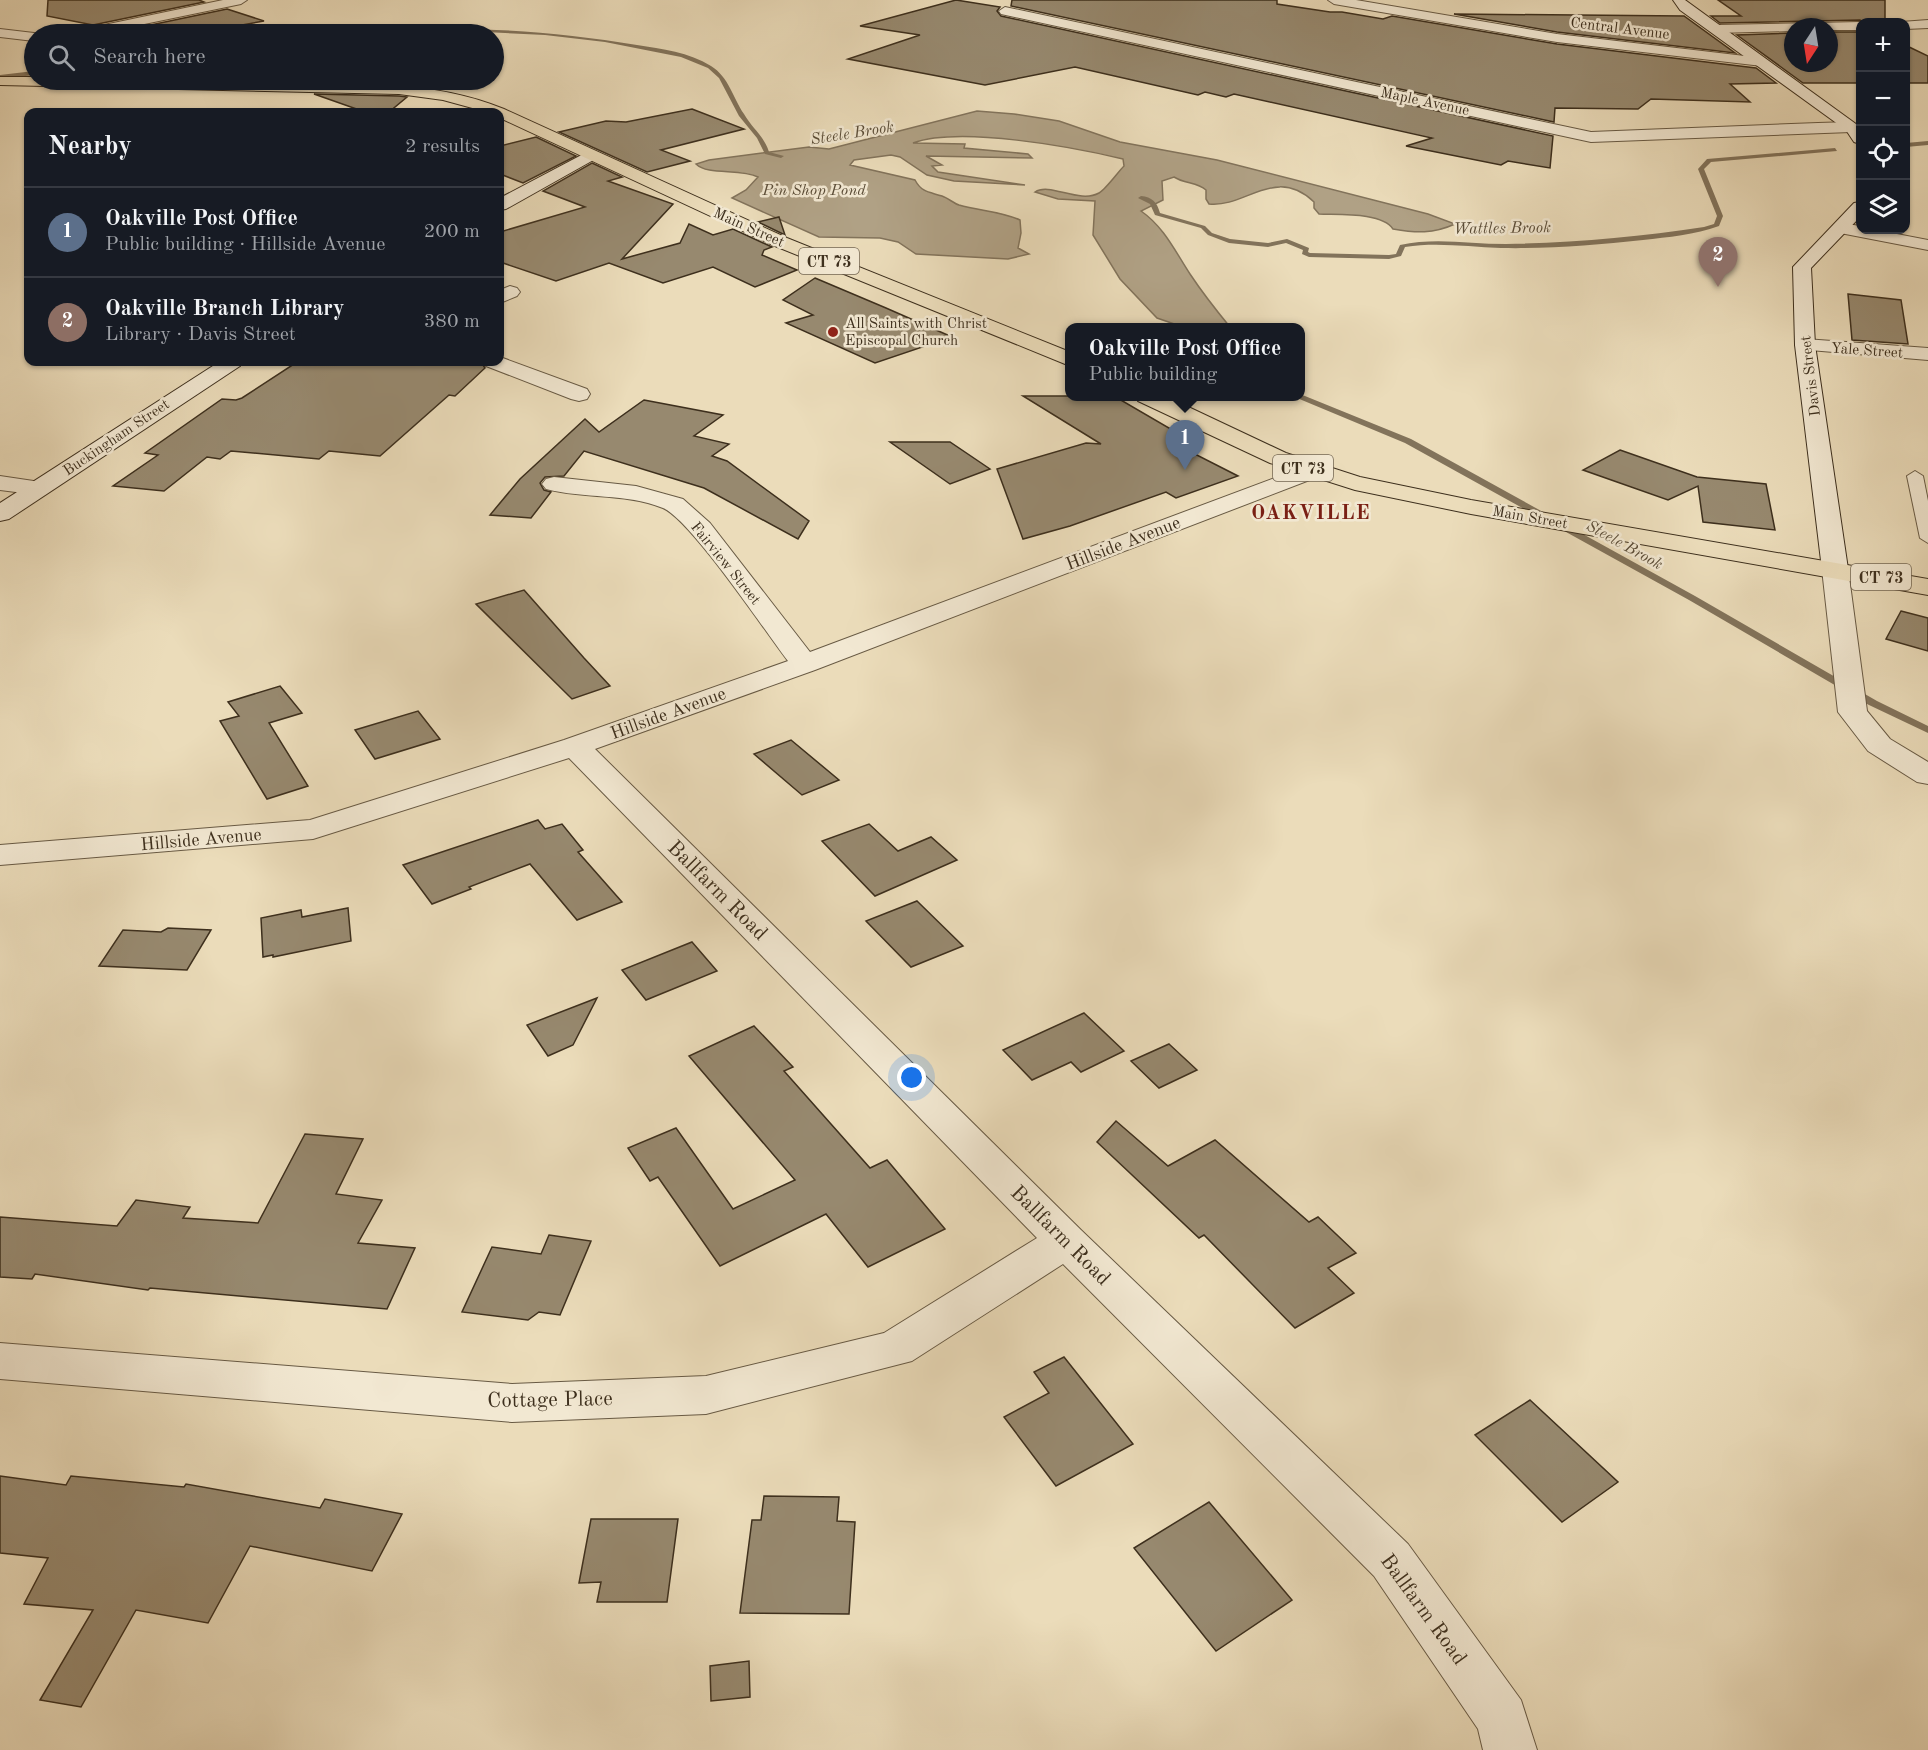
<!DOCTYPE html>
<meta charset="utf-8">
<style>
body{margin:0;font-family:"Old Standard TT",serif;background:#242831;color:#f1f3f6}
.controls{position:absolute;right:18px;top:18px;display:grid;overflow:hidden;border-radius:12px;box-shadow:0 2px 4px #0004}
.controls button{width:54px;height:54px;display:grid;place-items:center;padding:0;border:0;border-bottom:2px solid #363941;background:#171b24;color:#f1f3f6;font:30px sans-serif}
.compass{position:absolute;left:1784px;top:18px;width:54px;height:54px;border-radius:50%;background:#171b24;box-shadow:0 2px 4px #0004;rotate:192deg}
.you{position:absolute;left:912px;top:1078px;width:21px;height:21px;margin:-15px;border:4px solid #fff;border-radius:50%;background:#1a73e8;box-shadow:0 0 0 9px #1a73e833}
.badge{display:grid;place-items:center;width:39px;height:39px;border-radius:50%;background:#db2777;color:#fff;font-size:20px;font-weight:700}
.pin{position:absolute;translate:-50% -50px;filter:drop-shadow(0 2px 3px #0008)}
.pin::after{content:'';position:absolute;top:32px;width:21px;height:18px;background:inherit;clip-path:polygon(0 0,100% 0,50% 100%)}
.popup{position:absolute;left:1065px;top:323px;width:240px;height:78px;box-sizing:border-box;display:grid;place-content:center;border-radius:12px;background:#171b24;filter:drop-shadow(0 2px 4px #0005);font-size:20px;white-space:nowrap;color:#9ea1a6}
.popup b{font-size:22px;color:#f1f3f6}
.popup::after{content:'';position:absolute;left:50%;top:100%;margin-left:-12px;border:12px solid transparent;border-top-color:#171b24}
.list{margin:0;padding:0;list-style:none}
h2{display:flex;justify-content:space-between;align-items:center;height:78px;margin:0;padding:0 24px;font-size:26px}
h2 small{font-size:20px;font-weight:400;color:#9ea1a6}
.list li{display:grid;grid-template-columns:39px 1fr auto;gap:18px;align-items:center;box-sizing:border-box;height:90px;padding:0 24px;border-top:2px solid #363941}
.list b{display:block;font-size:22px;white-space:nowrap}
.list p{margin:0;font-size:20px;white-space:nowrap;color:#9ea1a6}
.list em{font-size:20px;font-style:normal;color:#9ea1a6}
.icon{flex:none;width:33px;height:33px;fill:none;stroke:currentColor;stroke-width:2;stroke-linecap:round;stroke-linejoin:round}
.map{position:relative;flex:none;width:1928px;height:1750px;overflow:hidden}
.search{position:absolute;background:#171b24;box-shadow:0 2px 4px #0004;left:24px;top:24px;width:480px;height:66px;display:flex;align-items:center;gap:15px;box-sizing:border-box;padding:0 21px;border-radius:33px;color:#9ea1a6;font-size:22px}
.panel{position:absolute;background:#171b24;box-shadow:0 2px 4px #0004;left:24px;top:108px;width:480px;height:258px;border-radius:12px}
.map>svg:first-child{display:block}
.water{fill:#b0a185;stroke:#82735b;stroke-width:1.5}
.lines{fill:none;stroke-linecap:round;stroke-linejoin:round}
.stream{fill:#82735b;fill-rule:evenodd}
.building{fill:#97896f;stroke:#3d2f1d;stroke-width:1.5}
.service-casing{stroke:#685a44;stroke-width:2}
.minor-casing{stroke:#685a44;stroke-width:2}
.secondary-casing{stroke:#3d2f1d;stroke-width:2}
.primary-casing{stroke:#3d2f1d;stroke-width:2}
.service{fill:#f2e8d2;fill-rule:evenodd}
.minor{fill:#f2e8d2;fill-rule:evenodd}
.secondary{fill:#f2e8d2;fill-rule:evenodd}
.primary{fill:#ebdcba;fill-rule:evenodd}
.poi-dot{fill:#8f2418;stroke:#f2e8d2;stroke-width:2}
.labels{text-anchor:middle;stroke-width:5;stroke-linejoin:round;paint-order:stroke}
.far-street-label{font-size:15px;fill:#3d2f1d;stroke:#f2e8d2}
.far-poi-label{font-size:15px;fill:#3d2f1d;stroke:#f2e8d2;text-anchor:start}
.far-water-label{font-size:16px;font-style:italic;fill:#5a4c37;stroke:#f2e8d2}
.shield{fill:#f2e8d2;stroke:#736653;stroke-width:1.5}
.shield-label{font-size:16px;font-weight:bold;fill:#3d2f1d}
.street-label{font-size:18px;fill:#3d2f1d;stroke:#f2e8d2}
.far-district-label{font-size:20px;font-weight:bold;letter-spacing:1.5px;fill:#7a1f14;stroke:#f2e8d2}
.near-street-label{font-size:21px;fill:#3d2f1d;stroke:#f2e8d2}
</style>
<div class="map">
<svg width="1928" height="1750" viewBox="0 0 1928 1750">
<rect width="100%" height="100%" fill="#ebdcba"/>
<filter id="stains"><feTurbulence type="fractalNoise" baseFrequency=".00333" numOctaves="4"/><feColorMatrix values="0 0 0 0 .2 0 0 0 0 .09 0 0 0 0 .02 0 0 0 .5 -.17"/></filter>
<radialGradient id="worn" r=".72"><stop offset=".6" stop-color="#630" stop-opacity="0"/><stop offset="1" stop-color="#630" stop-opacity=".3"/></radialGradient>
<!-- water -->
<path class="water" d="M977 111 1014 114 1059 121 1120 142 1217 160 1428 214 1455 224C1433 234 1416 233 1393 229 1382 212 1338 215 1319 214L1314 208V202C1275 165 1246 208 1209 204L1206 199V190C1197 182 1185 184 1174 177L1162 181 1163 200 1141 211C1164 227 1175 251 1190 274 1202 292 1216 310 1230 327H1183L1157 318 1120 279 1093 235 1095 201 1058 199 1035 192C1050 182 1079 204 1099 193 1106 189 1118 172 1124 166L1123 159C1073 147 960 126 913 143L965 144 964 148 1028 154 1032 158 926 156 942 165 932 166 938 172 1025 185 954 181 927 175 900 157 891 155 854 160 850 165 915 180C922 193 930 192 942 196 948 198 953 203 959 205 980 211 1000 211 1020 220L1021 233 1018 248 1029 254 1008 259 916 254 898 242 880 238 819 237 732 198 746 190 758 177C740 168 708 176 696 164L709 160 809 147 829 149Z"/>
<g class="lines">
<!-- stream -->
<g class="stream">
<path d="M455 29C516 29 576 35 637 45 662 49 689 52 711 66 729 77 733 98 744 114 752 128 764 136 769 152L784 156 781 158 765 154 757 138 739 116 719 78 708 68 681 57 605 42 545 35 485 32 392 34Z"/>
<polygon points="34,71 34,75 0,79 0,75"/>
<polygon points="1928,141 1928,145 1906,147 1906,143"/>
<path d="M1835 148 1837 151 1711 162 1704 169 1723 216 1719 226C1695 235 1668 237 1643 240 1596 245 1548 249 1501 248 1469 247 1437 242 1405 247L1401 256 1389 259 1309 257 1302 254 1303 250 1286 243 1268 247 1229 243 1208 235 1201 228 1155 215 1150 204 1138 198 1141 196C1152 197 1157 202 1160 213L1205 226 1212 233 1230 239 1268 243 1287 239 1309 248 1308 252 1310 253 1389 255 1396 254 1400 245C1435 237 1470 244 1506 244 1572 243 1638 237 1704 227L1714 224 1717 216 1698 169 1707 159Z"/>
<polygon points="1300,394 1411,439 1695,596 1877,701 1928,726 1928,733 1869,705 1689,600 1405,443 1297,398 1300,396"/>
</g>
</g>
<!-- building -->
<g class="building">
<polygon points="48,0 199,0 204,2 93,25 47,16"/>
<polygon points="956,0 1000,7 997,11 1001,16 1553,136 1550,168 1508,161 1501,165 1406,146 1432,138 1234,94 1226,97 1205,92 1198,95 1075,67 985,85 848,59 920,35 860,26"/>
<polygon points="1012,0 1277,0 1277,4 1330,12 1342,12 1383,19 1392,16 1557,44 1756,68 1776,83 1730,84 1750,102 1651,99 1638,109 1555,108 1554,122 1011,6"/>
<polygon points="1718,0 1885,0 1885,22 1862,22 1860,20 1720,23 1711,16 1741,16"/>
<polygon points="227,9 264,21 191,34 140,34 122,31"/>
<polygon points="1454,14 1684,16 1735,53 1557,32"/>
<polygon points="1829,32 1860,32 1860,83 1803,83 1737,35 1793,33 1793,63 1829,63"/>
<polygon points="1905,45 1928,56 1928,83 1905,83"/>
<polygon points="286,80 429,80 421,86 384,83 286,81"/>
<polygon points="314,94 399,96 407,97 389,112 365,112"/>
<polygon points="692,109 744,129 661,150 690,161 647,172 559,132 606,121 626,122"/>
<polygon points="536,137 576,156 523,183 500,174 500,146"/>
<polygon points="592,163 622,177 608,181 673,204 622,259 680,243 689,224 713,235 733,229 772,247 764,250 762,255 797,270 755,287 713,267 663,283 609,263 556,281 500,262 500,232 585,207 543,191"/>
<polygon points="779,217 785,235 758,222"/>
<polygon points="815,278 886,308 952,337 875,363 786,323 813,315 783,300"/>
<polygon points="1848,294 1901,300 1908,344 1852,340"/>
<polygon points="297,362 481,362 485,368 455,396 449,395 380,456 329,451 319,459 231,451 220,459 207,457 164,491 113,486 158,455 145,453 222,399 236,400 242,398"/>
<polygon points="1023,396 1114,396 1193,442 1179,446 1238,476 1176,498 1166,492 1070,526 1023,539 997,469 1086,443 1101,444"/>
<polygon points="644,400 723,415 694,436 729,444 712,456 727,461 809,521 798,539 704,488 584,451 564,476 545,477 540,483 544,490 551,492 531,518 490,515 520,479 585,419 599,432"/>
<polygon points="890,442 950,442 990,469 950,484"/>
<polygon points="1620,450 1697,477 1766,484 1775,530 1703,522 1698,486 1668,500 1583,470"/>
<polygon points="524,590 584,658 610,686 572,699 476,604"/>
<polygon points="1901,611 1928,618 1928,651 1886,639"/>
<polygon points="280,686 302,713 269,723 308,786 267,799 220,721 239,716 228,702"/>
<polygon points="418,711 440,739 375,759 355,730"/>
<polygon points="791,740 839,780 802,795 754,754"/>
<polygon points="538,820 545,829 562,824 583,850 578,852 622,902 577,920 530,864 469,887 471,889 432,904 403,865"/>
<polygon points="869,824 898,851 931,837 957,860 875,896 822,841"/>
<polygon points="917,901 963,946 911,967 866,921"/>
<polygon points="348,908 351,941 273,957 273,955 263,957 261,918 301,910 302,917"/>
<polygon points="168,928 211,930 187,970 99,966 123,930 161,932"/>
<polygon points="692,942 717,971 646,1000 622,970"/>
<polygon points="597,998 573,1045 548,1056 527,1025"/>
<polygon points="1084,1013 1124,1051 1081,1072 1071,1062 1032,1080 1003,1050"/>
<polygon points="754,1026 793,1067 784,1071 870,1168 887,1160 945,1229 868,1267 826,1214 720,1266 658,1177 650,1181 628,1148 676,1128 733,1209 795,1180 689,1056"/>
<polygon points="1169,1044 1197,1070 1159,1088 1131,1061"/>
<polygon points="1116,1121 1168,1166 1215,1140 1309,1222 1318,1217 1356,1253 1328,1268 1354,1293 1295,1328 1204,1235 1199,1238 1097,1142"/>
<polygon points="305,1134 363,1139 336,1194 382,1200 358,1243 415,1248 387,1309 150,1288 148,1290 35,1274 32,1279 0,1277 0,1217 117,1226 136,1200 190,1207 183,1218 258,1223"/>
<polygon points="549,1235 591,1241 560,1315 539,1312 528,1320 462,1312 492,1247 541,1254"/>
<polygon points="1064,1357 1133,1444 1056,1486 1004,1417 1049,1393 1034,1372"/>
<polygon points="1530,1400 1618,1482 1562,1522 1475,1435"/>
<polygon points="0,1476 66,1485 71,1476 184,1487 186,1484 320,1508 325,1499 402,1514 372,1571 250,1546 208,1623 136,1610 81,1707 40,1700 93,1610 24,1604 48,1558 0,1553"/>
<polygon points="764,1496 839,1497 837,1521 855,1522 849,1614 740,1613 752,1520 761,1520"/>
<polygon points="1209,1502 1292,1600 1216,1651 1134,1548"/>
<polygon points="591,1519 678,1519 667,1602 597,1602 601,1582 579,1583"/>
<polygon points="749,1661 750,1697 711,1701 710,1666"/>
</g>
<g class="lines">
<defs>
<polygon id="service" points="1915,471 1923,476 1928,501 1928,543 1920,538 1907,476"/>
<g id="minor">
<polygon points="223,0 247,0 241,4 96,34 73,34 80,30"/>
<polygon points="1328,0 1356,0 1557,34 1762,58 1769,62 1762,66 1557,42 1334,4"/>
<polygon points="1005,7 1591,132 1818,123 1851,122 1859,127 1851,132 1591,142 1001,14 999,11"/>
<polygon points="1928,20 1928,28 1906,29 1906,22 1901,22"/>
<polygon points="1860,22 1860,30 1829,30 1829,27 1793,27 1793,31 1716,33 1709,29 1716,25"/>
<polygon points="0,29 34,33 39,34 34,34 34,41 0,37"/>
<polygon points="1841,223 1860,226 1860,230 1876,230 1928,240 1928,250 1835,232 1832,228 1835,224"/>
<polygon points="510,286 517,288 520,292 517,296 500,303 500,290"/>
<polygon points="1805,339 1928,348 1928,360 1798,349 1795,345 1798,341"/>
<polygon points="500,357 587,389 590,394 587,399 579,401 571,399 486,366 483,362 500,362"/>
<path d="M1312 464 1320 466 1324 471 1320 476 815 670 595 749 1081 1230 1408 1544 1521 1700 1537 1750H1483L1478 1729 1374 1576 1063 1264 912 1361 706 1414 512 1422 0 1379V1343L512 1384 706 1376 884 1333 1037 1238 569 758 313 839 0 865V845L310 820 564 740 788 661C765 631 691 520 663 508 626 493 584 499 546 489L542 484 546 479 554 477 636 486 683 499 710 523 810 652Z"/>
<polygon points="0,476 47,483 51,488 47,493 39,495 0,490"/>
<polygon points="1835,561 1844,564 1848,569 1867,711 1890,739 1928,762 1928,784 1917,782 1868,751 1838,712 1822,569 1826,564"/>
</g>
<g id="secondary">
<polygon points="1673,0 1685,0 1856,124 1860,129 1860,144 1854,142 1846,130 1680,10"/>
<polygon points="591,150 599,155 597,158 506,209 500,210 500,198"/>
<polygon points="1860,202 1860,217 1811,268 1815,345 1848,569 1844,574 1835,577 1826,574 1822,569 1795,345 1793,267 1854,203"/>
<polygon points="219,362 243,362 240,366 9,519 0,521 0,503"/>
</g>
<g id="primary">
<path d="M0 77H34V80L384 85C426 87 465 93 504 109L787 238 1070 352V366L775 246 500 118V112H487L443 100 399 94 0 85Z"/>
<polygon points="1135,396 1165,396 1286,453 1360,477 1471,500 1928,579 1928,595 1471,514 1355,490 1270,463 1138,401"/>
</g>
</defs>
<!-- service casing -->
<use href="#service" class="service-casing"/>
<!-- minor casing -->
<use href="#minor" class="minor-casing"/>
<!-- secondary casing -->
<use href="#secondary" class="secondary-casing"/>
<!-- primary casing -->
<use href="#primary" class="primary-casing"/>
<!-- service -->
<use href="#service" class="service"/>
<!-- minor -->
<use href="#minor" class="minor"/>
<!-- secondary -->
<use href="#secondary" class="secondary"/>
<!-- primary -->
<use href="#primary" class="primary"/>
</g>
<!-- markers -->
<circle class="poi-dot" cx="833" cy="332" r="6"/>
<g class="labels">
<!-- far-street labels -->
<g class="far-street-label">
<text transform="translate(1620 28) rotate(7)" y="5">Central Avenue</text>
<text transform="translate(1425 101) rotate(12)" y="5">Maple Avenue</text>
<text transform="translate(749 227) rotate(24)" y="5">Main Street</text>
<text transform="translate(1867 350) rotate(4)" y="5">Yale Street</text>
<text transform="translate(1810 376) rotate(-97)" y="5">Davis Street</text>
<text transform="translate(116 437) rotate(-34)" y="5">Buckingham Street</text>
<text transform="translate(1530 517) rotate(10)" y="5">Main Street</text>
<text transform="translate(726 563) rotate(51)" y="5">Fairview Street</text>
</g>
<!-- far-poi labels -->
<g class="far-poi-label">
<text x="845" y="328">All Saints with Christ<tspan x="845" dy="17">Episcopal Church</tspan></text>
</g>
<!-- far-water labels -->
<g class="far-water-label">
<text transform="translate(852 132) rotate(-9)" y="6">Steele Brook</text>
<text x="814" y="195">Pin Shop Pond</text>
<text transform="translate(1502 227) rotate(-1)" y="6">Wattles Brook</text>
<text transform="translate(1625 544) rotate(29)" y="6">Steele Brook</text>
</g>
<!-- shield labels -->
<g class="shield">
<rect x="799" y="248" width="60" height="26" rx="4.5"/>
<rect x="1273" y="455" width="60" height="26" rx="4.5"/>
<rect x="1851" y="564" width="60" height="26" rx="4.5"/>
</g>
<g class="shield-label">
<text x="829" y="267">CT 73</text>
<text x="1303" y="474">CT 73</text>
<text x="1881" y="583">CT 73</text>
</g>
<!-- street labels -->
<g class="street-label">
<text transform="translate(1123 543) rotate(-21)" y="6">Hillside Avenue</text>
<text transform="translate(668 713) rotate(-20)" y="6">Hillside Avenue</text>
<text transform="translate(201 839) rotate(-5)" y="6">Hillside Avenue</text>
</g>
<!-- far-district labels -->
<g class="far-district-label">
<text x="1311" y="519">OAKVILLE</text>
</g>
<!-- near-street labels -->
<g class="near-street-label">
<text transform="translate(718 890) rotate(45)" y="7">Ballfarm Road</text>
<text transform="translate(1061 1235) rotate(45)" y="7">Ballfarm Road</text>
<text transform="translate(550 1399) rotate(-1)" y="7">Cottage Place</text>
<text transform="translate(1424 1609) rotate(54)" y="7">Ballfarm Road</text>
</g>
</g>
<rect width="100%" height="100%" filter="url(#stains)"/>
<rect width="100%" height="100%" fill="url(#worn)"/>
</svg>
<div class="controls">
<button>+</button>
<button>−</button>
<button><svg class="icon" aria-label="locate" viewBox="0 0 24 24"><circle cx="12" cy="12" r="6"/><path d="M12 2v4M12 18v4M2 12h4M18 12h4"/></svg></button>
<button><svg class="icon" aria-label="layers" viewBox="0 0 24 24"><path d="M12 4l9 5-9 5-9-5zM3 14l9 5 9-5"/></svg></button>
</div>
<svg class="compass" viewBox="-18 -18 36 36"><path d="M0-13l5 13h-10z" fill="#e53935"/><path d="M0 13l5-13h-10z" fill="#9ea1a6"/></svg>
<div class="you"></div>
<div class="pin badge" style="left:1185px;top:470px;background:#5c6f8a">1</div>
<div class="popup"><b>Oakville Post Office</b>Public building</div>
<div class="pin badge" style="left:1718px;top:287px;background:#8d6e63">2</div>
<div class="search"><svg class="icon" aria-label="search" viewBox="0 0 24 24"><circle cx="10" cy="10" r="6"/><path d="M15 15l6 6"/></svg>Search here</div>
<section class="panel">
<h2>Nearby<small>2 results</small></h2>
<ul class="list">
<li><span class="badge" style="background:#5c6f8a">1</span><div><b>Oakville Post Office</b><p>Public building · Hillside Avenue</p></div><em>200 m</em></li>
<li><span class="badge" style="background:#8d6e63">2</span><div><b>Oakville Branch Library</b><p>Library · Davis Street</p></div><em>380 m</em></li>
</ul>
</section>
</div>
